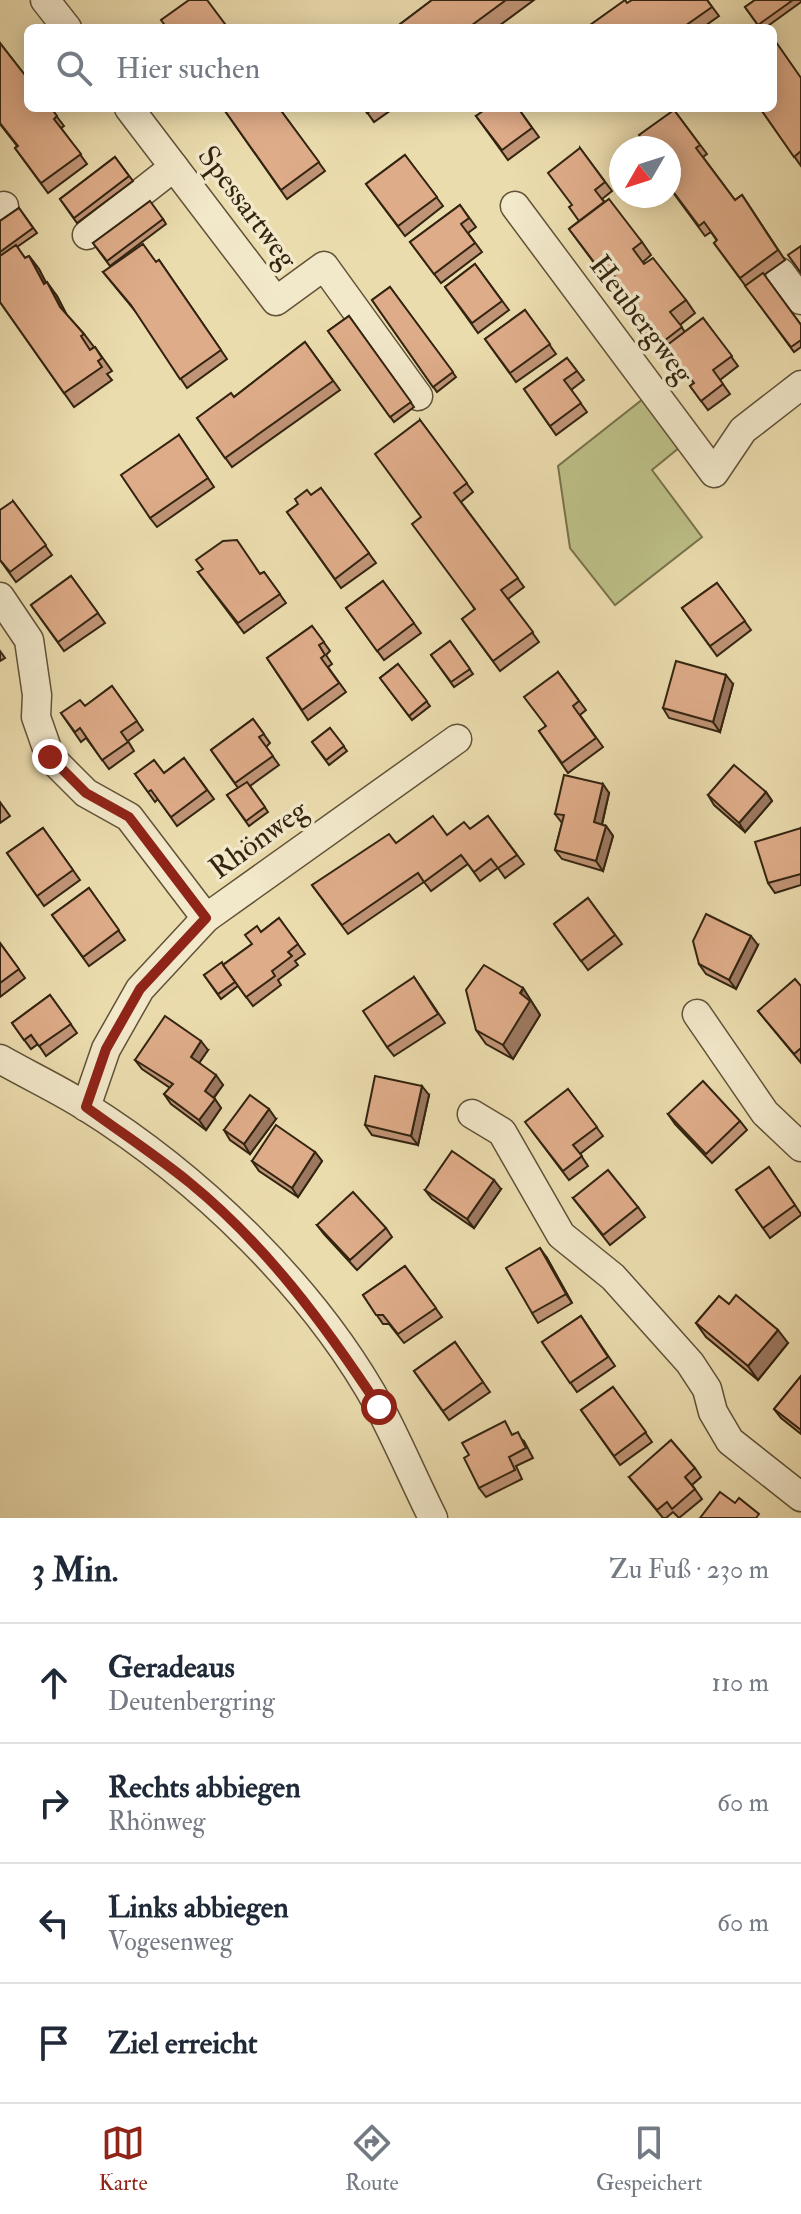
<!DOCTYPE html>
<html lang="de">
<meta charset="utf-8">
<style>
body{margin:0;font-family:"IM FELL Double Pica",serif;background:#f2f2f3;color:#1f2937}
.compass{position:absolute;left:609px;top:136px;width:72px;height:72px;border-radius:50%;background:#fff;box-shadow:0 4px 20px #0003;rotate:231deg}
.stop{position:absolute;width:24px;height:24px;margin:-18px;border:6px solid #8f2418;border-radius:50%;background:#fff}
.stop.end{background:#8f2418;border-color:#fff;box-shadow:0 2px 8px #0008}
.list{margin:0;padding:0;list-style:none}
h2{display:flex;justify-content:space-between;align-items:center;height:104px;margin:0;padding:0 32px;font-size:34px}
h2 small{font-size:26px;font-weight:400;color:#747a83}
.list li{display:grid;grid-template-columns:52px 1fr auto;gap:24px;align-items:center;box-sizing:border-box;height:120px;padding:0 32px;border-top:2px solid #e0e1e3}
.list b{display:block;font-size:30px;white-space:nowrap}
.list p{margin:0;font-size:26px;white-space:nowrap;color:#747a83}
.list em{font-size:26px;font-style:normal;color:#747a83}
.icon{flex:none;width:44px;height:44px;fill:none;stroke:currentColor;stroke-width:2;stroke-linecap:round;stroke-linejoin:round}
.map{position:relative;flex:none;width:801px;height:1518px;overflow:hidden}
.search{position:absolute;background:#fff;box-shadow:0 4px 20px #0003;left:24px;right:24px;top:24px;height:88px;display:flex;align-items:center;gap:20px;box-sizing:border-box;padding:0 28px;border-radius:12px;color:#747a83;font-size:30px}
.sheet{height:584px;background:#fff}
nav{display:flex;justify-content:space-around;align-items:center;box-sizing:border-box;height:112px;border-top:2px solid #e0e1e3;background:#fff;font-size:22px;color:#747a83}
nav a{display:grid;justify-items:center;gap:4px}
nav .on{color:#8f2418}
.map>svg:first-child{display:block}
.green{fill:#bcbf87;stroke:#78724c;stroke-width:2}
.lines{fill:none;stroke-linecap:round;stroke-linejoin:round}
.minor-casing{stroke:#615238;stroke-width:31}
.minor{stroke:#f2e8ca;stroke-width:28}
.wall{fill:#c09476;stroke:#332410;stroke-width:2}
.shaded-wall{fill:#9c7860;stroke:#332410;stroke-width:2}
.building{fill:#dfac89;stroke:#332410;stroke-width:2}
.route{stroke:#8f2418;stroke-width:10}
.labels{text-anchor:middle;stroke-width:7;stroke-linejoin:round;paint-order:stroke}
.street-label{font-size:30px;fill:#332410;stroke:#f2e8ca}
</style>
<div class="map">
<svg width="801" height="1518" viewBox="0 0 801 1518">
<rect width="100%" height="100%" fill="#ebdcae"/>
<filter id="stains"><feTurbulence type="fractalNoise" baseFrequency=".0025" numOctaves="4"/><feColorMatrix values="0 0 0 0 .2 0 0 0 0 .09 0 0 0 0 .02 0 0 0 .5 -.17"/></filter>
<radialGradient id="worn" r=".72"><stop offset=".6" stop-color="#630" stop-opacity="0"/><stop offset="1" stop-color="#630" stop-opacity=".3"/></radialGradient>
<!-- green -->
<polygon class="green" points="643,399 680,447 652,470 702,537 615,605 570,548 558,466"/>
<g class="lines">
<defs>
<g id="minor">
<polyline points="45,0 67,28"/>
<polyline points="129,108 276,301 324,266 418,396"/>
<polyline points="515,206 714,473 743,430 801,385"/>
<polyline points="0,209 4,206"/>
<polyline points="87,235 174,167"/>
<polyline points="780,272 801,300"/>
<polyline points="0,597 29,640 37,695 36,717 50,757 86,793 129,817 206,918"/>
<polyline points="697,1014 765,1113 801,1147"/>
<path d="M0 1059C28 1075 58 1089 85 1106 200 1178 315 1289 380 1408 399 1444 415 1482 433 1518"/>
<polyline points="86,1107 106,1049 140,989 206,918 457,739"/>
<polyline points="472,1114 502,1132 561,1235 613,1277 690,1363 707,1389 713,1412 730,1441 801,1497"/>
</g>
</defs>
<!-- minor casing -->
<use href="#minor" class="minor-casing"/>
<!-- minor -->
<use href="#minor" class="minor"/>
</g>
<!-- wall -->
<g class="wall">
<polygon points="432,0 534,0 496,28 395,28"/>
<polygon points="707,0 719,16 702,28 592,28 627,3"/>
<polygon points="755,0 801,0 801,2 765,28 760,28 745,7"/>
<polygon points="0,43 64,126 61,128 87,164 48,193 15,148 17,146 0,124"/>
<polygon points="801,78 801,166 760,108"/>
<polygon points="223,108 279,108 325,171 287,199"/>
<polygon points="364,108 394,108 374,122"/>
<polygon points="518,108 539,137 508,160 476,116"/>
<polygon points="674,110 707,154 703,157 735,200 742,195 785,260 764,275 801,325 801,347 794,352 714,243 717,241 711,232 705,236 669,187"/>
<polygon points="580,148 612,191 602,199 642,242 651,255 643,262 686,300 695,313 680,325 685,332 703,318 738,366 720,380 730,394 708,410 690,386 694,383 673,355 670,358 657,341 654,344 612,289 619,284 618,283 612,287 569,229 579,221"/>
<polygon points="405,155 443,206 405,236 366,184"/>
<polygon points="115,157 133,181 77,223 60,199"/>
<polygon points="460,205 476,227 468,233 482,252 441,283 410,242"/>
<polygon points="19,208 37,233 17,247 25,258 29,256 39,269 46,283 57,296 66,314 84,334 94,347 90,350 95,347 112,371 107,374 112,380 74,407 0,302 0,221"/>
<polygon points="163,219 166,224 110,266 93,243"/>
<polygon points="159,260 227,359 187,388 136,312 103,272 156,262"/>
<polygon points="475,264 509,310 478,333 445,287"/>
<polygon points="390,287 456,377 437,392 372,300"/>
<polygon points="525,310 556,354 516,382 485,339"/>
<polygon points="349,316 414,407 394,422 328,331"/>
<polygon points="305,342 340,390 232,467 197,418 234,397"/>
<polygon points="567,358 584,380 571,390 587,412 556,435 524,389"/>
<polygon points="420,420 473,492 461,502 524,587 508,599 539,642 500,671 462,619 475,610 421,517"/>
<polygon points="179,435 214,487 157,527 150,518"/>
<polygon points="321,488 376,563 341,588 287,512"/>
<polygon points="13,501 52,555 16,582 0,560"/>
<polygon points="198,572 260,574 264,572 286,603 244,633"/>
<polygon points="71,576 105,623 64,651 31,605"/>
<polygon points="383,581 421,633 384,660 346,608"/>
<polygon points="717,583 751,630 717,656 682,608"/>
<polygon points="312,626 330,651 326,655 332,664 328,667 346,692 308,720 267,658"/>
<polygon points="450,641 473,674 454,687 431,655"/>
<polygon points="0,651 5,658 0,661"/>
<polygon points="398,664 430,706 412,720 380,678"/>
<polygon points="558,672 586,710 580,715 603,747 568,773 539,731 545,727"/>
<polygon points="733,684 720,732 669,718 663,708"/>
<polygon points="112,686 143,730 128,741 134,751 109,769 86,738 81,742 61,713 85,706"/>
<polygon points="253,719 270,743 266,747 279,765 250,786 268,812 249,826 227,795 238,788 211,750"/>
<polygon points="330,728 347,751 329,765 312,742"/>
<polygon points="184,758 214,799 177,826 158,799 155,802 135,774 164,773"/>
<polygon points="766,792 772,801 745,832 714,805 708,795"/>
<polygon points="609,793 602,825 606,826 613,836 603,871 562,859 555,850 562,823 555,814"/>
<polygon points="0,802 10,816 0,823"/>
<polygon points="488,816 524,864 505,878 498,868 480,881 468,864 431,891 424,882 348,934 312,885 396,843 447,835 470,829"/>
<polygon points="43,828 80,880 44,906 7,853"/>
<polygon points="801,828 801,885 775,893 768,883"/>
<polygon points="89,888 125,940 89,966 52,915"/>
<polygon points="588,898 622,944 588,970 554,924"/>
<polygon points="279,918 305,954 295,961 298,965 278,980 281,985 253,1006 238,986 221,999 204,975 224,964 252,944 261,932"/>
<polygon points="0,943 25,978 0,997"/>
<polygon points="758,945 736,989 706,974 699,964"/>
<polygon points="414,977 445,1023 394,1056 387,1047"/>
<polygon points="801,986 801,1063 758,1011"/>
<polygon points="523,988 540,1015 513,1059 486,1044 476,1030"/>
<polygon points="50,995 77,1033 46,1056 38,1044 31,1049 12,1023"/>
<polygon points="208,1050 199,1063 223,1085 214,1098 221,1108 206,1130 171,1104 164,1094 170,1088 142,1069 135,1060"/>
<polygon points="568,1089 603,1136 580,1154 588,1166 569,1180 532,1131"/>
<polygon points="429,1095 418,1145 372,1135 365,1125"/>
<polygon points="668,1114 740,1121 747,1130 712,1163 675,1124"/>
<polygon points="276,1119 250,1154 230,1140 224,1130"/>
<polygon points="315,1152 322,1161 298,1197 259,1171 252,1161"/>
<polygon points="769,1167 801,1214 801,1215 770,1238 736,1190"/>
<polygon points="501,1189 474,1228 432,1199 425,1190"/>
<polygon points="573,1198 638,1207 645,1217 610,1245"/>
<polygon points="317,1225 386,1228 392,1237 357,1270 324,1234"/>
<polygon points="547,1258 572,1303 538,1323 532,1313"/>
<polygon points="405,1266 442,1317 404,1343 389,1324 383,1324 363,1295"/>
<polygon points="729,1304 788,1343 758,1380 706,1337 696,1323"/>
<polygon points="581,1316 615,1366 577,1392 542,1342"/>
<polygon points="455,1342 490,1392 449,1420 414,1371"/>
<polygon points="801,1376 801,1434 781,1418 774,1409"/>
<polygon points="613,1387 652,1442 620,1465 581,1410"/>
<polygon points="514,1434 524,1441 533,1458 516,1466 522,1479 486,1497 479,1488"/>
<polygon points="695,1468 701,1477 692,1485 702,1499 679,1518 673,1512 666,1518 663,1518 629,1477"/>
</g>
<!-- shaded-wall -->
<g class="shaded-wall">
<polygon points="29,256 39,269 54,298 44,284"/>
<polygon points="47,282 57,296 70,321 60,307"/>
<polygon points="726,675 733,684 720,732 713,722"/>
<polygon points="603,784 609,793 600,832 594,822"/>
<polygon points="766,792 772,801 745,832 739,823"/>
<polygon points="606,826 613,836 603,871 596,861"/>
<polygon points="751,936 758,945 736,989 729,980"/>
<polygon points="523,988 540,1015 513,1059 503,1045"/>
<polygon points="201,1041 208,1050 197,1066 191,1057"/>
<polygon points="216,1075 223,1085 211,1101 205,1091"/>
<polygon points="422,1086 429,1095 418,1145 411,1136"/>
<polygon points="215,1099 221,1108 206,1130 199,1120"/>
<polygon points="269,1109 276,1119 250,1154 244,1144"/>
<polygon points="315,1152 322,1161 298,1197 292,1188"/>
<polygon points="494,1180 501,1189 474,1228 467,1219"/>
<polygon points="540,1248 547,1258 572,1303 566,1294"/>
<polygon points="778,1330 788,1343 758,1380 748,1366"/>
</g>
<!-- building -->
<g class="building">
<polygon points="189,0 207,0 228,28 167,28 161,20"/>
<polygon points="432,0 506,0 468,28 395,28"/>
<polygon points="625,0 627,3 632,0 707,0 712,7 682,28 592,28 590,25"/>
<polygon points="755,0 793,0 758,25 745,7"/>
<polygon points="776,42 801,78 801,151 794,157 760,108 773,108 773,44"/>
<polygon points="0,43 28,79 28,108 51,108 57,116 54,119 81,154 41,183 15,148 18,146 0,123"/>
<polygon points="223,108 279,108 319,162 281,190"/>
<polygon points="364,108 374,108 367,113"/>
<polygon points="487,108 518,108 532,128 502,150 476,116"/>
<polygon points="674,110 700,145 696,148 735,200 742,195 778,250 740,278 714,243 717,240 704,222 699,226 669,186 669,148 648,148 639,135"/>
<polygon points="580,148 605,182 595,190 604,202 579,221 569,207 572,205 548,173"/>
<polygon points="405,155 437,197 398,226 366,184"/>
<polygon points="115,157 129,176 74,218 60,199"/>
<polygon points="609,199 642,242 633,249 644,264 653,258 686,300 670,312 682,327 660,344 648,328 644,330 612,289 620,283 609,269 603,274 569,229"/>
<polygon points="150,201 163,219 107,261 93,243"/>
<polygon points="460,205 469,218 461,224 475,243 434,274 410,242"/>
<polygon points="19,208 33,228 0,252 0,221"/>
<polygon points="143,244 156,262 159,260 221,350 180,379 131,305 103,272"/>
<polygon points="16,245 25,258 29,256 44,284 47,282 60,307 84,334 81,336 90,350 95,347 102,358 98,361 102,367 64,393 0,302 0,256"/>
<polygon points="801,246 801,273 788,255"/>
<polygon points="475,264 502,301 472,323 445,287"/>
<polygon points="763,273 801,325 801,340 791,347 745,286"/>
<polygon points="390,287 453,372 433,387 372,300"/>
<polygon points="525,310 550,344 510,373 485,339"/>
<polygon points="349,316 411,402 390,417 328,331"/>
<polygon points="703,318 732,356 713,370 723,384 701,401 690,386 694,383 666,346"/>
<polygon points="305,342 333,381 225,458 197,418 231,393 234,397"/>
<polygon points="567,358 577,371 564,380 581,403 550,426 524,389"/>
<polygon points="420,420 467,483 454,493 518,578 501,590 533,632 493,661 462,619 475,609 412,524 421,517 375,454"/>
<polygon points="179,435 208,478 150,518 121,475"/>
<polygon points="321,488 369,553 335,579 287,512 298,504 295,499 307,490 311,495"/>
<polygon points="13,501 46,545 10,572 0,560 0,510"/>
<polygon points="237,540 260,574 264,572 280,594 238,623 198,572 203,569 196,560 223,541"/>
<polygon points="71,576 98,613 58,642 31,605"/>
<polygon points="383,581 414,623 377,651 346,608"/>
<polygon points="717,583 745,621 710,646 682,608"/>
<polygon points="312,626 324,642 319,645 325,655 321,658 339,683 302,710 267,658"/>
<polygon points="450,641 470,669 451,682 431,655"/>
<polygon points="676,661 726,675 713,722 663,708"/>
<polygon points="398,664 427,701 409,716 380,678"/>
<polygon points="558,672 579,701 573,706 596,738 562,763 539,731 546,726 524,697"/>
<polygon points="112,686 137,721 121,732 128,742 102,760 80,728 75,732 61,713 80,700 85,706"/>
<polygon points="253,719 264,734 259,737 273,756 235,783 211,750"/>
<polygon points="330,728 344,746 326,760 312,742"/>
<polygon points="184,758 207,790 171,817 151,790 148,792 135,774 154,760 164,773"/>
<polygon points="734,765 766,792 739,823 708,795"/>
<polygon points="564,775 603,784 594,822 606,826 596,861 555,850 564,815 555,814"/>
<polygon points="247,782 265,807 246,821 227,795"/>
<polygon points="433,816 447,835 464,822 470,829 488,816 517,855 498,868 491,859 474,872 461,855 424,882 418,873 342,925 312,885 389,834 396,843"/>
<polygon points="43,828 73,870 37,896 7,853"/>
<polygon points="801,828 801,874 768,883 755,842"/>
<polygon points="89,888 119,930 83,957 52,915"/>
<polygon points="588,898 615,935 581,961 554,924"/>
<polygon points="706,914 751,936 729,980 699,964 693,941"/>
<polygon points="279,918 298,944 288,952 292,956 272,971 275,976 246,997 223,965 252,944 245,935 257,926 261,932"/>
<polygon points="0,943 19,969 0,983"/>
<polygon points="222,962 223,965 235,982 218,994 204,975"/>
<polygon points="484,965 523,988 520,993 530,1001 503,1045 476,1030 466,990"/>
<polygon points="414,977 438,1014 387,1047 363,1011"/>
<polygon points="795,979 801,986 801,1048 794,1054 758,1011"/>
<polygon points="50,995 71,1024 39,1046 31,1035 24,1040 12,1023"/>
<polygon points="165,1016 201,1041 191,1057 216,1075 205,1091 215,1099 199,1120 164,1094 173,1084 135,1060"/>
<polygon points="375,1076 422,1086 411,1136 365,1125"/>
<polygon points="703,1081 740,1121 706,1154 668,1114"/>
<polygon points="568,1089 597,1127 573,1145 582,1156 563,1171 525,1122"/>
<polygon points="250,1095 269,1109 244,1144 224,1130"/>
<polygon points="276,1125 315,1152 292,1188 252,1161"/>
<polygon points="452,1151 494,1180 467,1219 425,1190"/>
<polygon points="769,1167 795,1205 763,1228 736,1190"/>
<polygon points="608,1170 638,1207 603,1235 573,1198"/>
<polygon points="353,1192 386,1228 350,1260 317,1225"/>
<polygon points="540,1248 566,1294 532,1313 506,1268"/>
<polygon points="405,1266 436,1308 398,1334 383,1315 376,1315 363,1295"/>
<polygon points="736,1295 778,1330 748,1366 696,1323 719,1296 729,1304"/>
<polygon points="581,1316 608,1357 570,1383 542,1342"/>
<polygon points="455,1342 483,1382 443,1411 414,1371"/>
<polygon points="801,1376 801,1430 774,1409"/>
<polygon points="613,1387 646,1432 614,1456 581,1410"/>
<polygon points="505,1421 512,1435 518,1432 526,1448 509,1457 515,1470 479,1488 464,1458 469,1455 462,1443"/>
<polygon points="671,1440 695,1468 685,1477 695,1489 672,1509 667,1502 657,1510 629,1477"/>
<polygon points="720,1492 735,1503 739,1498 759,1514 756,1518 700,1518"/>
</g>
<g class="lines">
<!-- route -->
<path class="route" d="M50 757 86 793 129 817 206 918 140 989 106 1049 86 1107C120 1132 157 1156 190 1183 266 1245 325 1325 379 1407"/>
</g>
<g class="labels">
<!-- street labels -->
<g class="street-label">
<text transform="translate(248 207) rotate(53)" y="10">Spessartweg</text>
<text transform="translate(642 319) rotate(53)" y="10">Heubergweg</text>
<text transform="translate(258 839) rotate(-36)" y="10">Rhönweg</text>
</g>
</g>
<rect width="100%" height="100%" filter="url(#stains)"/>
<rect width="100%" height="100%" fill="url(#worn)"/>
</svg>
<svg class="compass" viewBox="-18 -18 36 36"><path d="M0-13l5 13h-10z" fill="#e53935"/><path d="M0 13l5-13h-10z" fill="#747a83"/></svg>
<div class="stop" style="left:379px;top:1407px"></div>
<div class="stop end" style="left:50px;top:757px"></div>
<div class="search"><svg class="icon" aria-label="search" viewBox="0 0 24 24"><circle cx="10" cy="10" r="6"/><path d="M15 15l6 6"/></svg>Hier suchen</div>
</div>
<section class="sheet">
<h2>3 Min.<small>Zu Fuß · 230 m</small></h2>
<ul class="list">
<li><svg class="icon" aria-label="ahead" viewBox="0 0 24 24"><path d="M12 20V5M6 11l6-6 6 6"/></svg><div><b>Geradeaus</b><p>Deutenbergring</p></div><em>110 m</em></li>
<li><svg class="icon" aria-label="right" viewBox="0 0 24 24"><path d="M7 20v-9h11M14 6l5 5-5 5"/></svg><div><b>Rechts abbiegen</b><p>Rhönweg</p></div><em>60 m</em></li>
<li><svg class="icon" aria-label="left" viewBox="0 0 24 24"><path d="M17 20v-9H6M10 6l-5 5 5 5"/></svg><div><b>Links abbiegen</b><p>Vogesenweg</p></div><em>60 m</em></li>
<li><svg class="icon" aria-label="arrive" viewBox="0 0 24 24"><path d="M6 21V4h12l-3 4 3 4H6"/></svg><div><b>Ziel erreicht</b></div></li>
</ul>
</section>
<nav>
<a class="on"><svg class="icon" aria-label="map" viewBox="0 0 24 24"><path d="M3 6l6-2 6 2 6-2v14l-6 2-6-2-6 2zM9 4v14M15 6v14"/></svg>Karte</a>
<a><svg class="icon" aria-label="directions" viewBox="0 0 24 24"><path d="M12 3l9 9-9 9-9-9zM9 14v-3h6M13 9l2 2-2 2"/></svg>Route</a>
<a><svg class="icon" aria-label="saved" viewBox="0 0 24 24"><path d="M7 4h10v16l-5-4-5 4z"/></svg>Gespeichert</a>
</nav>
